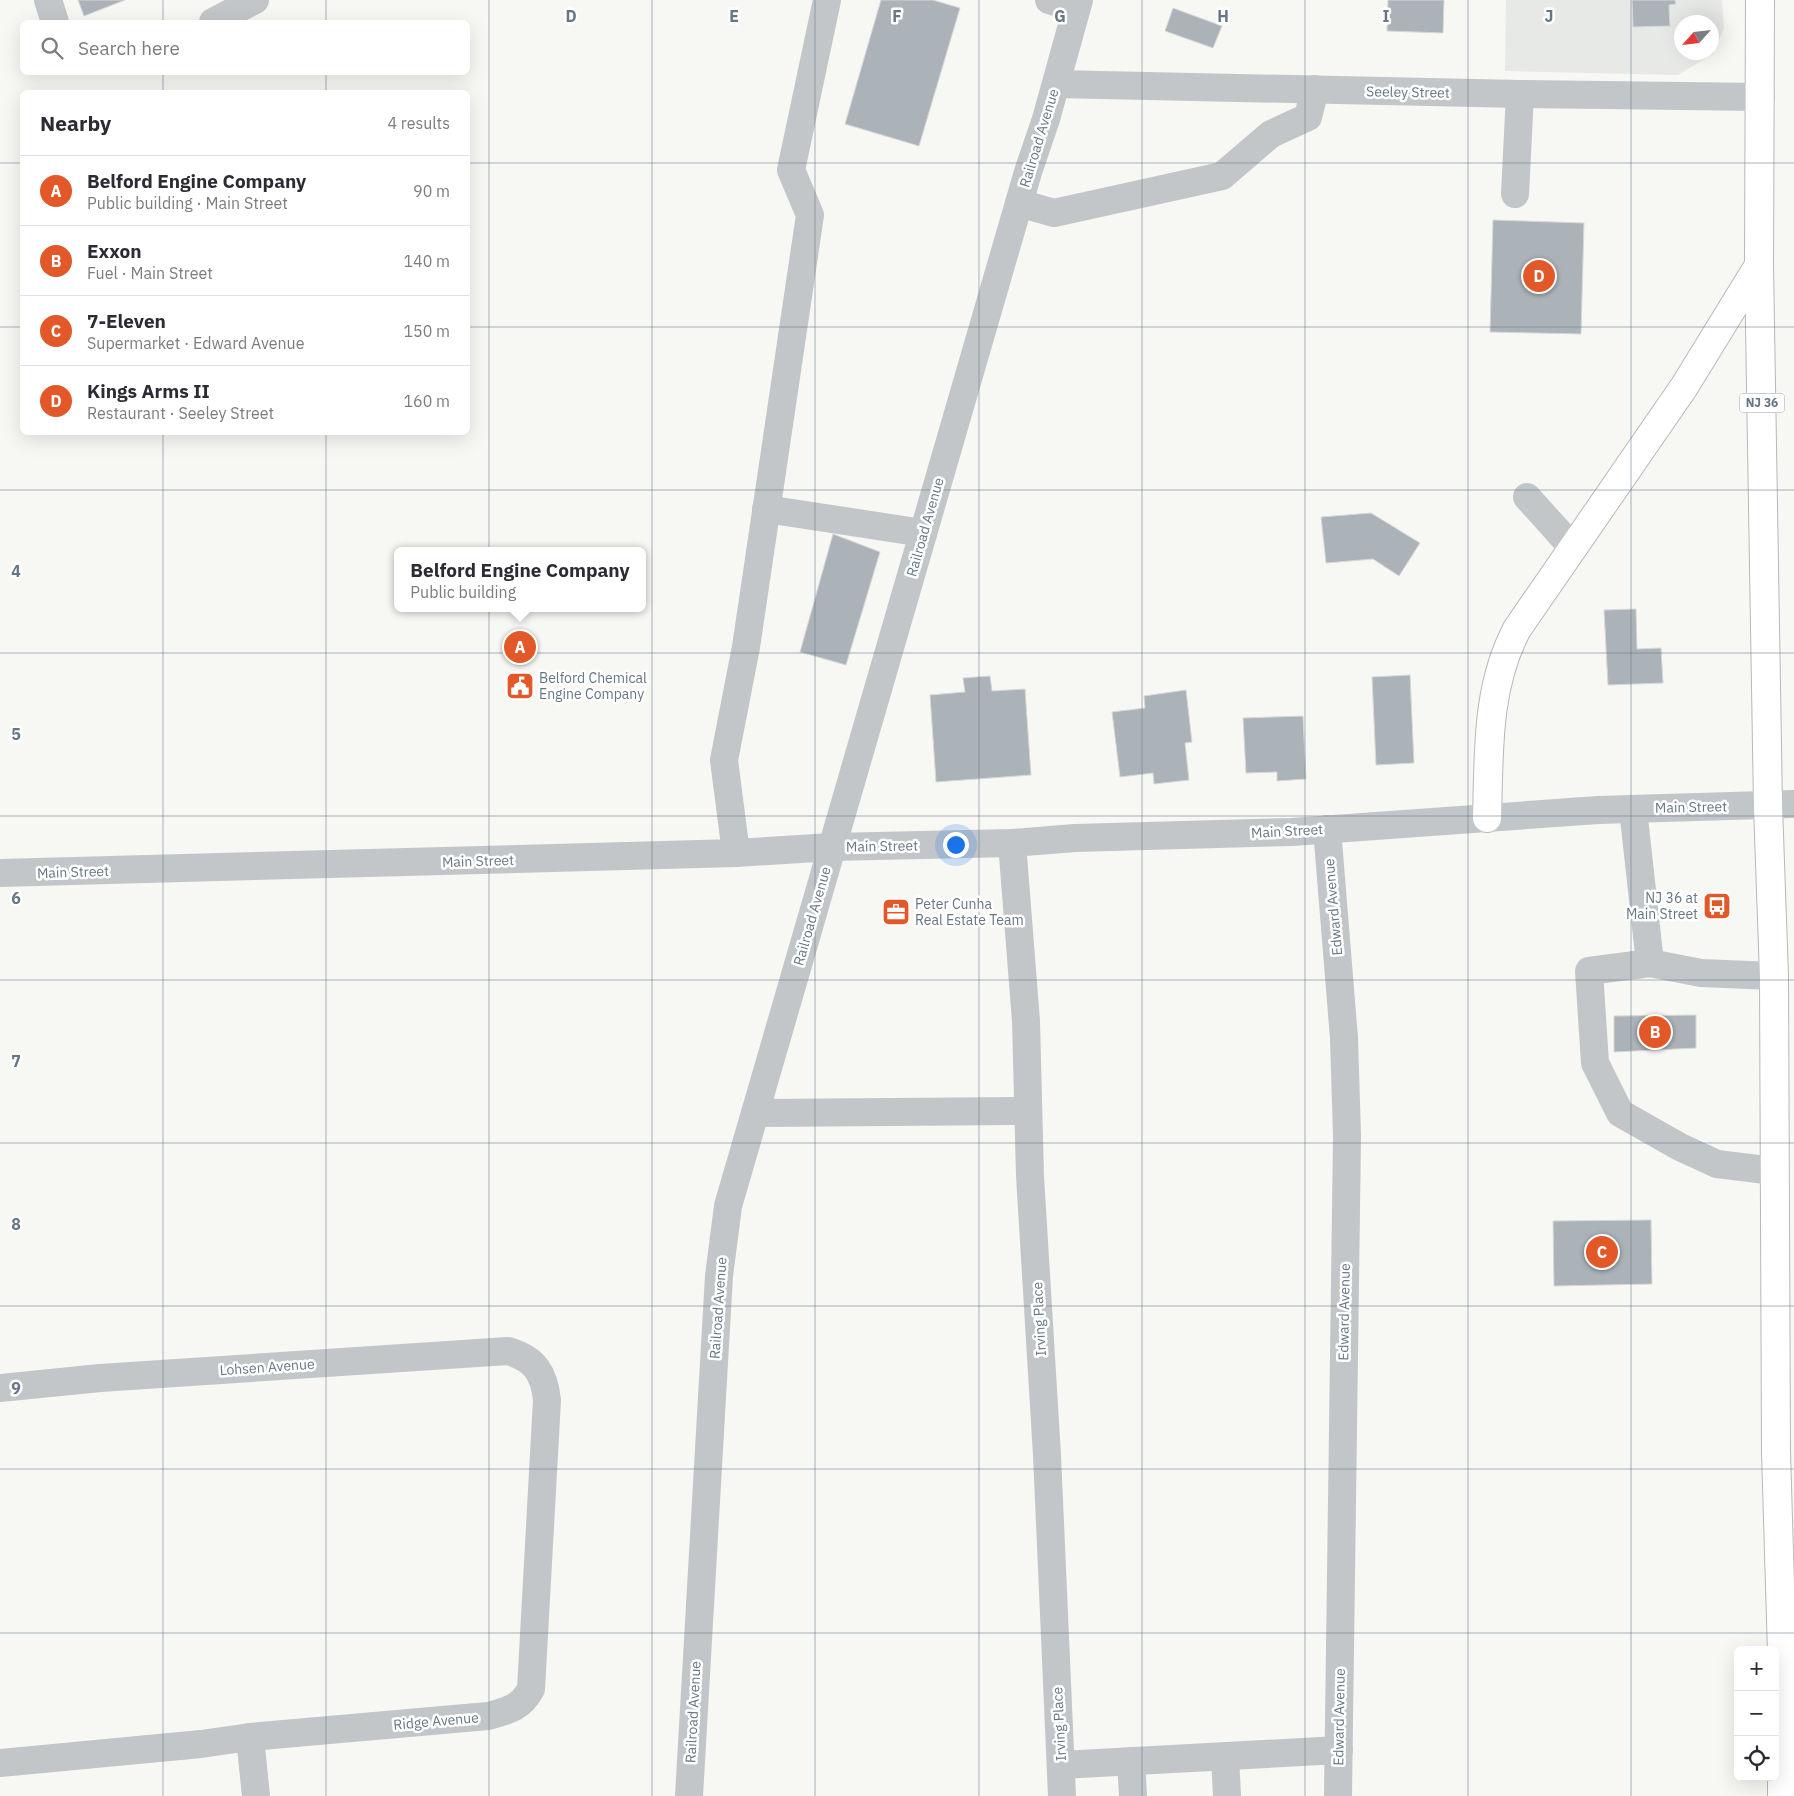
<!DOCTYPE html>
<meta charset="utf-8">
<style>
body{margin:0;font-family:"IBM Plex Sans",sans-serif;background:#f2f2f3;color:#2b2b33}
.controls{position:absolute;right:15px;bottom:15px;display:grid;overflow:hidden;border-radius:8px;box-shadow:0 5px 20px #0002}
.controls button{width:45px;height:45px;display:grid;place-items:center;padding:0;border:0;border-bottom:1px solid #e1e1e2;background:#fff;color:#2b2b33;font:25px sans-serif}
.compass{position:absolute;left:1674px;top:15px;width:45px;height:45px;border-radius:50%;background:#fff;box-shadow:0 5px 20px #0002;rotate:243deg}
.you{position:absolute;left:955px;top:844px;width:18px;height:18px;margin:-12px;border:4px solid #fff;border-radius:50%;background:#1a73e8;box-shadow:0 0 0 8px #1a73e833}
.badge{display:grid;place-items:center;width:32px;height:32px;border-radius:50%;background:#e35828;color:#fff;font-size:16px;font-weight:700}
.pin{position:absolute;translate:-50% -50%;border:2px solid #fff;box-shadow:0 1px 5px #0006}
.popup{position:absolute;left:394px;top:547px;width:252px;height:65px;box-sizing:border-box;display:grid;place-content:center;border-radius:8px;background:#fff;filter:drop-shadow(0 1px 4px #0005);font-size:16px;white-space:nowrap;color:#7c7c81}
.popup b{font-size:19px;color:#2b2b33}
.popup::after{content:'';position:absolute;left:50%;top:100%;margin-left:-10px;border:10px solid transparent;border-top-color:#fff}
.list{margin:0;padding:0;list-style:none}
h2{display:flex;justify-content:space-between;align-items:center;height:65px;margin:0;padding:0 20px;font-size:21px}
h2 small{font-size:16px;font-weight:400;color:#7c7c81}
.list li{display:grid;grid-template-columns:32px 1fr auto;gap:15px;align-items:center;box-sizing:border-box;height:70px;padding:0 20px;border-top:1px solid #e1e1e2}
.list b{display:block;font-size:19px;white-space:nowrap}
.list p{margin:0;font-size:16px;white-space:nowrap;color:#7c7c81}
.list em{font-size:16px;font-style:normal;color:#7c7c81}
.icon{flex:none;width:28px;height:28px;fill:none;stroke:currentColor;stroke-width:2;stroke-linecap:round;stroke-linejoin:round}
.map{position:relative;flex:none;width:1794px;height:1796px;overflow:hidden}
.search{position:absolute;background:#fff;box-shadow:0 5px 20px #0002;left:20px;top:20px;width:450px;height:55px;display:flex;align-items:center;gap:12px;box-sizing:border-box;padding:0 18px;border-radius:8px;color:#7c7c81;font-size:19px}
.panel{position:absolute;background:#fff;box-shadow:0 5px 20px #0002;left:20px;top:90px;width:450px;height:345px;border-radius:8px}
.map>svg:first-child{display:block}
.built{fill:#e7e9e7;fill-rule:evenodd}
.building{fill:#abb3b9;stroke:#d8d8d6}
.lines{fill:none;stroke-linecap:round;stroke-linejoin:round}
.highway-casing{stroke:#b5b8bc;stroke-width:30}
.minor{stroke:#c2c6c9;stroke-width:28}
.highway{stroke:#fff;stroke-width:28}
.grid{fill:none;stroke:#667685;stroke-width:1;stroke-opacity:0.55}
.labels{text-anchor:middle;stroke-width:5;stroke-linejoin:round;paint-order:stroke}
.shield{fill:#fff;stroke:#949faa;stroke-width:1}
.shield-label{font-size:12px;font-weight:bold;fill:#667685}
.street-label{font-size:14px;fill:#667685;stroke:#fff}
.poi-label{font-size:14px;fill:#667685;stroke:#fff;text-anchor:start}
.grid-label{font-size:16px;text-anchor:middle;font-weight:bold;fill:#667685;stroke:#fff;stroke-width:5;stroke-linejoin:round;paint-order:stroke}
</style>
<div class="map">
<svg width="1794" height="1796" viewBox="0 0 1794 1796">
<rect width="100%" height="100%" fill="#f7f7f4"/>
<!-- built -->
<path class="built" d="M1506 0H1722L1724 28 1713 54 1678 75 1505 71ZM1682 22H1712V52H1682Z"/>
<!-- building -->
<g class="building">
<polygon points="78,0 125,0 84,16"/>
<polygon points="881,0 933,0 960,8 919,146 845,124"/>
<polygon points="1388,0 1444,0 1443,33 1387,31"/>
<polygon points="1632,0 1675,0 1676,4 1669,5 1670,26 1633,27"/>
<polygon points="1173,8 1222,26 1213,48 1165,31"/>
<polygon points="1493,220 1584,223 1581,334 1490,332"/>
<polygon points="1371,513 1420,543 1399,576 1373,559 1326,563 1321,517"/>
<polygon points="833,534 880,552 846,665 800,652"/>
<polygon points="1636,609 1637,649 1661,648 1663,683 1608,685 1604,610"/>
<polygon points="1410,675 1414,763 1376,765 1372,677"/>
<polygon points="990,676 992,691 1025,689 1031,775 936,782 930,695 965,692 963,678"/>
<polygon points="1186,690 1192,742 1185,743 1189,780 1154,784 1153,773 1120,777 1112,712 1145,708 1144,696"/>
<polygon points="1303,716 1306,779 1277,781 1277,772 1246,773 1243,718"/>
<polygon points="1696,1015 1696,1048 1614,1052 1614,1016"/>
<polygon points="1651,1220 1652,1284 1554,1286 1553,1221"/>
</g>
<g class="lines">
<defs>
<g id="highway">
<polyline points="1760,0 1759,265 1768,806 1774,976 1776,1452 1782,1653 1782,1796"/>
<path d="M1487 818C1489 752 1486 688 1517 629L1684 387 1759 265"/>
</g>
</defs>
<!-- highway casing -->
<use href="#highway" class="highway-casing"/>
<!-- minor -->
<g class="minor">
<polyline points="48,0 55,22"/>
<polyline points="1049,0 1076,9"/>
<polyline points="213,22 255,0"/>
<polyline points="1056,84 1520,94 1761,97"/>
<polyline points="1515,194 1520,94"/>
<polyline points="1019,203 1054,213 1222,176 1271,134 1308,117 1315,89"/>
<polyline points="1527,497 1573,548"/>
<polyline points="766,509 923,533"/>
<polyline points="1633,809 1650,963"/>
<polyline points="1327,829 1344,1038 1347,1136 1338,1796"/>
<polyline points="1012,843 1026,1021 1030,1176 1047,1455 1062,1796"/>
<polyline points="736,853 724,760 746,647 810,215 791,170 827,0"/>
<polyline points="0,873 736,853 832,847 1012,843 1075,838 1292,832 1598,810 1794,804"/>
<polyline points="1774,976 1701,973 1650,963 1589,971 1595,1063 1620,1113 1680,1147 1717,1164 1774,1171"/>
<polyline points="755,1113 1028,1111"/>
<path d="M0 1388 100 1378 508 1351C535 1359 544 1373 547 1400L531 1689C521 1708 507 1711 488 1716L250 1737 201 1744 0 1763"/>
<polyline points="250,1737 256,1796"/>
<polyline points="1225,1756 1227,1796"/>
<polyline points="1131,1761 1133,1796"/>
<polyline points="1061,1765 1339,1750"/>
<polyline points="689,1796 719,1276 728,1206 1028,172 1046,119 1079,0"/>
</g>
<!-- highway -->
<use href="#highway" class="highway"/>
</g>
<!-- grid -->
<path class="grid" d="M163 0V22M326 0V22M489 0V1796M652 0V1796M815 0V1796M979 0V1796M1142 0V1796M1305 0V1796M1468 0V1796M1631 0V1796M163 72V92M326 72V92M0 163H22M468 163H1794M0 327H22M468 327H1794M163 432V1796M326 432V1796M0 490H1794M0 653H1794M0 816H1794M0 980H1794M0 1143H1794M0 1306H1794M0 1469H1794M0 1633H1794"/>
<!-- icons -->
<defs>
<symbol id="civic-square" viewBox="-11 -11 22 22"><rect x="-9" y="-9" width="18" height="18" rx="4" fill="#e35828" stroke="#fff"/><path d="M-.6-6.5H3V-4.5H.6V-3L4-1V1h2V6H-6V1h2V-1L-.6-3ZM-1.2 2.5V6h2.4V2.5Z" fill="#fff"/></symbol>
<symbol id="bus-square" viewBox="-11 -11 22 22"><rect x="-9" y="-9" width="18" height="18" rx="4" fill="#e35828" stroke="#fff"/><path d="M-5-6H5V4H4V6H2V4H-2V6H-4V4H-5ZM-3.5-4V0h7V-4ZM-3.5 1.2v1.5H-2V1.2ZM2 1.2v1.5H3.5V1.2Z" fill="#fff"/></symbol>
<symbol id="office-square" viewBox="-11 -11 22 22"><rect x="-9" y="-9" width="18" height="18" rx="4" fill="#e35828" stroke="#fff"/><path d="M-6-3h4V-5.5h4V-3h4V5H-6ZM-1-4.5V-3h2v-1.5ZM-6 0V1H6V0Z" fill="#fff"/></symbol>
</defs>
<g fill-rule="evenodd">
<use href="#civic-square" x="504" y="670" width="32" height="32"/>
<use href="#bus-square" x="1701" y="890" width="32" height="32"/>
<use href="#office-square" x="880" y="896" width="32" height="32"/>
</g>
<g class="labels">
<!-- shield labels -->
<rect class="shield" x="1739.5" y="393.5" width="45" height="19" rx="4"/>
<g class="shield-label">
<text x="1762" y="407">NJ 36</text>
</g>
<!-- street labels -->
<g class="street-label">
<text transform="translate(1408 92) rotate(1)" y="5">Seeley Street</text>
<text transform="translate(1039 138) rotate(-73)" y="5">Railroad Avenue</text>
<text transform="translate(925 527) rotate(-74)" y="5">Railroad Avenue</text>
<text transform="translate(1691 807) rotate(-1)" y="5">Main Street</text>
<text transform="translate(1287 831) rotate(-3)" y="5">Main Street</text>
<text transform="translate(882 846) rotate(-1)" y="5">Main Street</text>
<text transform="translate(478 861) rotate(-2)" y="5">Main Street</text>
<text transform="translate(73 872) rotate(-2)" y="5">Main Street</text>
<text transform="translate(1333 907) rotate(-95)" y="5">Edward Avenue</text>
<text transform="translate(812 916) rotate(-74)" y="5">Railroad Avenue</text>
<text transform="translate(718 1308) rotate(-86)" y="5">Railroad Avenue</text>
<text transform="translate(1344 1312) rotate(-89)" y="5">Edward Avenue</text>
<text transform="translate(1039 1319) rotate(-93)" y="5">Irving Place</text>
<text transform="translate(267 1367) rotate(-4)" y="5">Lohsen Avenue</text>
<text transform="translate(693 1712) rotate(-87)" y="5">Railroad Avenue</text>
<text transform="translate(1339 1717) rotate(-89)" y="5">Edward Avenue</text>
<text transform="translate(436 1721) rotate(-5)" y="5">Ridge Avenue</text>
<text transform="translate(1059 1724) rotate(-93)" y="5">Irving Place</text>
</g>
<!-- poi labels -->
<g class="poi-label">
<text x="539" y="683">Belford Chemical<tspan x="539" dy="16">Engine Company</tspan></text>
<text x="1698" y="903" text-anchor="end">NJ 36 at<tspan x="1698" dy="16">Main Street</tspan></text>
<text x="915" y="909">Peter Cunha<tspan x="915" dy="16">Real Estate Team</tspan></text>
</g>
</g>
<g class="grid-label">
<text x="571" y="22">D</text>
<text x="734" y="22">E</text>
<text x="897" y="22">F</text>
<text x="1060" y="22">G</text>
<text x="1223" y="22">H</text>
<text x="1386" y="22">I</text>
<text x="1549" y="22">J</text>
<text x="16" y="577">4</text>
<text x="16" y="740">5</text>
<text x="16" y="904">6</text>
<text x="16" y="1067">7</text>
<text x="16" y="1230">8</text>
<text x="16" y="1394">9</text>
</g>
</svg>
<div class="controls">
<button>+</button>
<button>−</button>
<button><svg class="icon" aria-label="locate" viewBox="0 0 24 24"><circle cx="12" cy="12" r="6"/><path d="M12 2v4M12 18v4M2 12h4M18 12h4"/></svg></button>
</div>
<svg class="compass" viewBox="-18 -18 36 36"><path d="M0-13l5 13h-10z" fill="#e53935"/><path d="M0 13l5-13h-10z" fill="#7c7c81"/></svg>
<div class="you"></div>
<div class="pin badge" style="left:520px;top:647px">A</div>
<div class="popup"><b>Belford Engine Company</b>Public building</div>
<div class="pin badge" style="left:1655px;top:1032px">B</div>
<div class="pin badge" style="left:1602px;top:1252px">C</div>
<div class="pin badge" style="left:1539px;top:276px">D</div>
<div class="search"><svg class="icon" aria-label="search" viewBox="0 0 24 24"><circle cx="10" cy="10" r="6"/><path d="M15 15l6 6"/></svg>Search here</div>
<section class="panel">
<h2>Nearby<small>4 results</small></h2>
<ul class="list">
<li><span class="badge">A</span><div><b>Belford Engine Company</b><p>Public building · Main Street</p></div><em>90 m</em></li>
<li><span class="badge">B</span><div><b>Exxon</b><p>Fuel · Main Street</p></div><em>140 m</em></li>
<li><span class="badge">C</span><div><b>7-Eleven</b><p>Supermarket · Edward Avenue</p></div><em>150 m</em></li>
<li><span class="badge">D</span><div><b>Kings Arms II</b><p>Restaurant · Seeley Street</p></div><em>160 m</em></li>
</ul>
</section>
</div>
